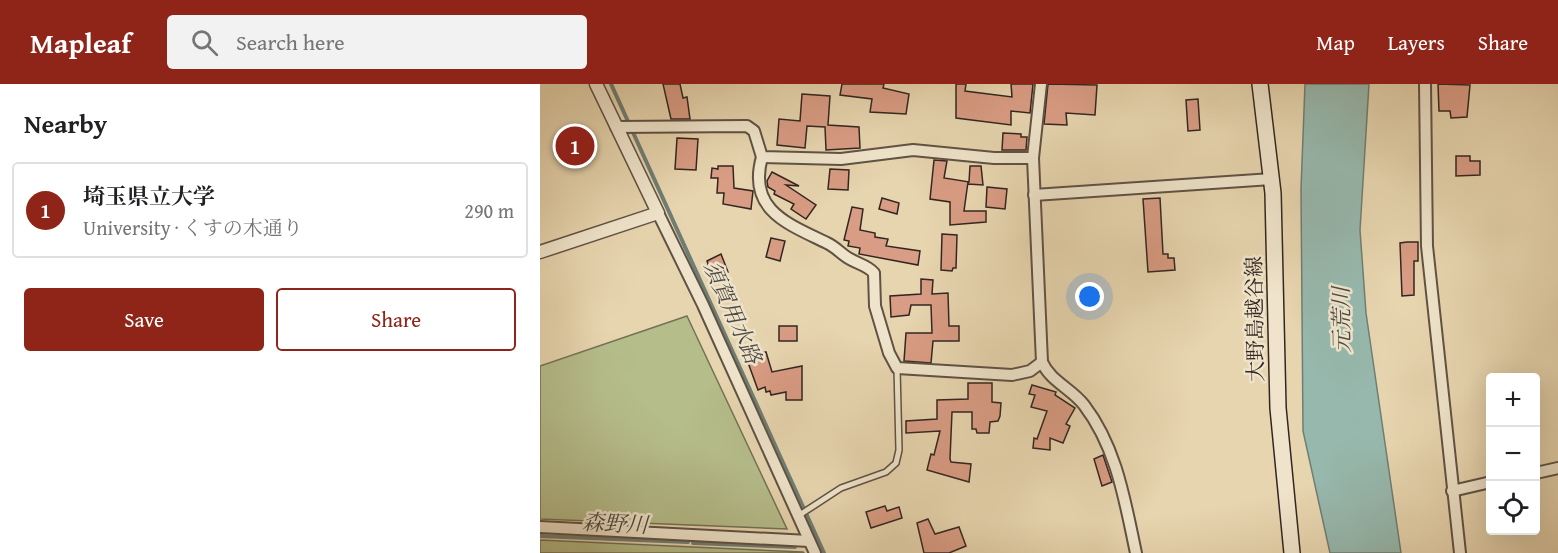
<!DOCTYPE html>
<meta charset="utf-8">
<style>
body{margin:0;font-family:"Gentium Book Plus","Noto Serif JP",serif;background:#f2f2f2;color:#202124}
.controls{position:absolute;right:18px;bottom:18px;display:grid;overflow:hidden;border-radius:6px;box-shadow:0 6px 24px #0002}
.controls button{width:54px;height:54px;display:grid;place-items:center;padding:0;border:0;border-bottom:2px solid #e0e0e0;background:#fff;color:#202124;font:30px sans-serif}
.you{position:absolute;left:550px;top:213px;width:21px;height:21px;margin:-15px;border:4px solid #fff;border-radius:50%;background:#1a73e8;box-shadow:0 0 0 9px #1a73e833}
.badge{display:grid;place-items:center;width:39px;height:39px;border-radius:50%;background:#8f2418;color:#fff;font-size:20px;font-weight:700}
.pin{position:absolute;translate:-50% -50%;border:3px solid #fff;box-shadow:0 2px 6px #0006}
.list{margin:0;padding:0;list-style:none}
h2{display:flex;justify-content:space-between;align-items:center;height:78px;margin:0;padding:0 24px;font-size:26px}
h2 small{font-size:20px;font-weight:400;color:#757577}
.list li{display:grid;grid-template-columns:39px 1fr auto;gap:18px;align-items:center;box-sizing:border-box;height:96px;margin:0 12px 12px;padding:0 12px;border:2px solid #e0e0e0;border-radius:6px}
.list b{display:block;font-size:22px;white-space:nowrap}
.list p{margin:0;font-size:20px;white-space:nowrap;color:#757577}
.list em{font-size:20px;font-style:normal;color:#757577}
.actions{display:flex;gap:12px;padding:18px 24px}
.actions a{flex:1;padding:14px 0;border:2px solid #8f2418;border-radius:6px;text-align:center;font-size:21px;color:#8f2418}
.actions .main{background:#8f2418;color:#fff}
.icon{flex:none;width:33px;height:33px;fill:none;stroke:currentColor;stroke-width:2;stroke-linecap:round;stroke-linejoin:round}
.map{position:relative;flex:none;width:1018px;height:469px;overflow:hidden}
header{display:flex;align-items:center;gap:36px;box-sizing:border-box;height:84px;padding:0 30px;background:#8f2418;color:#fff}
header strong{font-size:28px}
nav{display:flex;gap:33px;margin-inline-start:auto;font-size:21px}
.search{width:420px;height:54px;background:#f2f2f2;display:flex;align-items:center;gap:15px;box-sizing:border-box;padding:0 21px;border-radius:6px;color:#757577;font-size:22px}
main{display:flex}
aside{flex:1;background:#fff}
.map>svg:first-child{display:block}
.green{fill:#b5bd8b;stroke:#747256;stroke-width:1.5}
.water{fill:#97b8ad;stroke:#6f7e75;stroke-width:1.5}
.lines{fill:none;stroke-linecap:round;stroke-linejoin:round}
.stream{stroke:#6f7e75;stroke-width:4}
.building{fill:#d99c84;stroke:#332620;stroke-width:1.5}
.service-casing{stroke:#605244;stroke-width:8}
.minor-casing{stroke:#605244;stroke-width:14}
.tertiary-casing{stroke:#605244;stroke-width:15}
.secondary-casing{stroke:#332620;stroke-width:18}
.service{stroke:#efe4cb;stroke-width:5}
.minor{stroke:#efe4cb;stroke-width:10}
.tertiary{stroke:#efe4cb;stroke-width:12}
.secondary{stroke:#efe4cb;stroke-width:15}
.labels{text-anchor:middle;stroke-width:5;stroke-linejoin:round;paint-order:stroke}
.street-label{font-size:21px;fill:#332620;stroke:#efe4cb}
.water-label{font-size:22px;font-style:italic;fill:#4c4a43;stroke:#efe4cb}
</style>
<header>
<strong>Mapleaf</strong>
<div class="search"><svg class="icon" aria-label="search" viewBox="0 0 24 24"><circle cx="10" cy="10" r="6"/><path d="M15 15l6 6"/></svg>Search here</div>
<nav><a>Map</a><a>Layers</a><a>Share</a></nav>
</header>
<main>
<aside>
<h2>Nearby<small></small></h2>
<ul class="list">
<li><span class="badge">1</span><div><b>埼玉県立大学</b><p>University · くすの木通り</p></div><em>290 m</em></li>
</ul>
<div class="actions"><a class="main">Save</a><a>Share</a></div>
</aside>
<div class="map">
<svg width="1018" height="469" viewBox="0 0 1018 469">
<rect width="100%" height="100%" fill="#e7d5af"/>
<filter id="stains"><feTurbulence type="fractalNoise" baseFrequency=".00333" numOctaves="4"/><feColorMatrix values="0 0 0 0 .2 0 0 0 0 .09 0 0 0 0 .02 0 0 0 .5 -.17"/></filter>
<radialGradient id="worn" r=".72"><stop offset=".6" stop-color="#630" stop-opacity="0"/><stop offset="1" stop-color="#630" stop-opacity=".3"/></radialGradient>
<!-- green -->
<g class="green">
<polygon points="147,232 247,445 0,435 0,282"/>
<polygon points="0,456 263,468 264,469 0,469"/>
</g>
<!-- water -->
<polygon class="water" points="765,0 829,0 820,146 826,229 861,469 790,469 763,347 761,105"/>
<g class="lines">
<!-- stream -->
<g class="stream">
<polyline points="71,0 284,469"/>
<polyline points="0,452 148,458"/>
<polyline points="153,459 255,463"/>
</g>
</g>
<!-- building -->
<g class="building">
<polygon points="123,0 140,0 143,14 147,13 150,35 131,35"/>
<polygon points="302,0 344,0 343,4 369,10 366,30 330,28 332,15 300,11"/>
<polygon points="416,0 426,0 425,7 472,13 471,0 493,0 490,29 471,27 471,41 416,34"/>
<polygon points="508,0 557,1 555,31 526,29 527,41 504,40"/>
<polygon points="898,0 930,1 927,33 911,34 910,27 899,27"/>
<polygon points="262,10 290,12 288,41 319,43 320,64 286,66 285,43 267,42 265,64 237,61 239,35 260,37"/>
<polygon points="658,15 660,46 648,47 646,16"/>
<polygon points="463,49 481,50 481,53 487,53 486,66 462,66"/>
<polygon points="137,54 158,55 156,86 135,85"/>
<polygon points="916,72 930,72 930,77 940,77 940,91 916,92"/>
<polygon points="394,76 407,77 404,94 429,98 430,82 441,82 443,101 428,100 428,98 424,127 446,127 446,138 410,141 410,118 390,115"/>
<polygon points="178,82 193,82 194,104 213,107 211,125 183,120 184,109 177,109 178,94 171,94 172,84 178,85"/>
<polygon points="290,85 309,86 308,106 288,105"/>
<polygon points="232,88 259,102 246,101 276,121 266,135 251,125 254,120 234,110 235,107 228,103 227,97"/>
<polygon points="447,103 467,105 465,125 446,123"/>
<polygon points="342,114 359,119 357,130 339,125"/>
<polygon points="620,114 623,170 628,170 628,174 634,174 635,186 608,188 603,115"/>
<polygon points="312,123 323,125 320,146 335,149 335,153 348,155 346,162 380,167 378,181 319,170 320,164 308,162 309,157 304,156"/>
<polygon points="402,150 417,151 416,184 413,184 412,187 401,186"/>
<polygon points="231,154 245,157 240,177 226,173"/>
<polygon points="867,158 878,158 878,177 874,177 874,211 862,212 860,159"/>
<polygon points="181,170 188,188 172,193 167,177"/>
<polygon points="381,195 393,196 392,210 408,209 409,242 419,242 419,257 393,257 391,279 364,277 366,249 392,249 391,221 371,221 369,231 351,233 350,212 381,210"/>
<rect x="239" y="242" width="18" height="15"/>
<polygon points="226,268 232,288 262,282 262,316 246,316 246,308 231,311 230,307 226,308 225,303 218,306 206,273"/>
<polygon points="428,299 452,299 452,318 461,319 460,332 458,337 450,338 449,349 437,349 436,345 432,345 432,328 412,328 410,375 411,378 431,380 429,398 387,386 391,370 394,371 400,347 366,349 366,337 397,335 397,316 428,315"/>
<polygon points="492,301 516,308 515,311 535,324 526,340 530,342 523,359 510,354 510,366 493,364 494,354 497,355 507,327 491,323 495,311 489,310"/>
<polygon points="563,371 572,398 562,402 554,375"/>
<polygon points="345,422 347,427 359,423 362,434 331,444 326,428"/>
<polygon points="388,435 395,450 419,443 426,462 409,469 384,469 377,439"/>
</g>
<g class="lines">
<defs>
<polyline id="service" points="258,432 301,404 346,388 356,379 359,366 357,284"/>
<g id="minor">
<polyline points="885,0 887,162 920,469"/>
<polyline points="76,43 207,42 214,47 222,73 301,75 373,66 454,74 493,74"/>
<path d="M222 73C207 126 248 140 287 159 296 163 302 171 310 175 318 180 327 181 334 189L335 222 349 269 357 284 472 291 490 287 502 278 493 74 501 0"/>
<polyline points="494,111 732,95"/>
<polyline points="118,129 163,221 275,469"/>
<path d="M502 278C510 297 532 305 544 321 577 364 585 418 596 469"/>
<polyline points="996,389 1018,384"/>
<polyline points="912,407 951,398"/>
<polyline points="0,443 269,457"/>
</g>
<polyline id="tertiary" points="0,168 118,129 56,0"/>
<polyline id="secondary" points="720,0 733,109 738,324 752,469"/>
</defs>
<!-- service casing -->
<use href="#service" class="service-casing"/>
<!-- minor casing -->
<use href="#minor" class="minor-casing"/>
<!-- tertiary casing -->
<use href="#tertiary" class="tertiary-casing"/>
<!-- secondary casing -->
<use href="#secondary" class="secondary-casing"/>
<!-- service -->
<use href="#service" class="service"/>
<!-- minor -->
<use href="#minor" class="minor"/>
<!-- tertiary -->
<use href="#tertiary" class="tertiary"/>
<!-- secondary -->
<use href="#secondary" class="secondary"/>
</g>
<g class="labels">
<!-- street labels -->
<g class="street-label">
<text transform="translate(715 235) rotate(-91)" y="7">大野島越谷線</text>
</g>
<!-- water labels -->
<g class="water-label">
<text transform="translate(193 228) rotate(66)" y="8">須賀用水路</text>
<text transform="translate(801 236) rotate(-91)" y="8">元荒川</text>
<text transform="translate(75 439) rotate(3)" y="8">森野川</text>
</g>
</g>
<rect width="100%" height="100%" filter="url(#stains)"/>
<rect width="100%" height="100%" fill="url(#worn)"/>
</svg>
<div class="controls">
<button>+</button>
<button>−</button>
<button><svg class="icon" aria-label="locate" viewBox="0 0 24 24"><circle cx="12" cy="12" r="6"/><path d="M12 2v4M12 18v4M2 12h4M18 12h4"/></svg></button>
</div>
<div class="you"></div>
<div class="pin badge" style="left:35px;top:62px">1</div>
</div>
</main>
